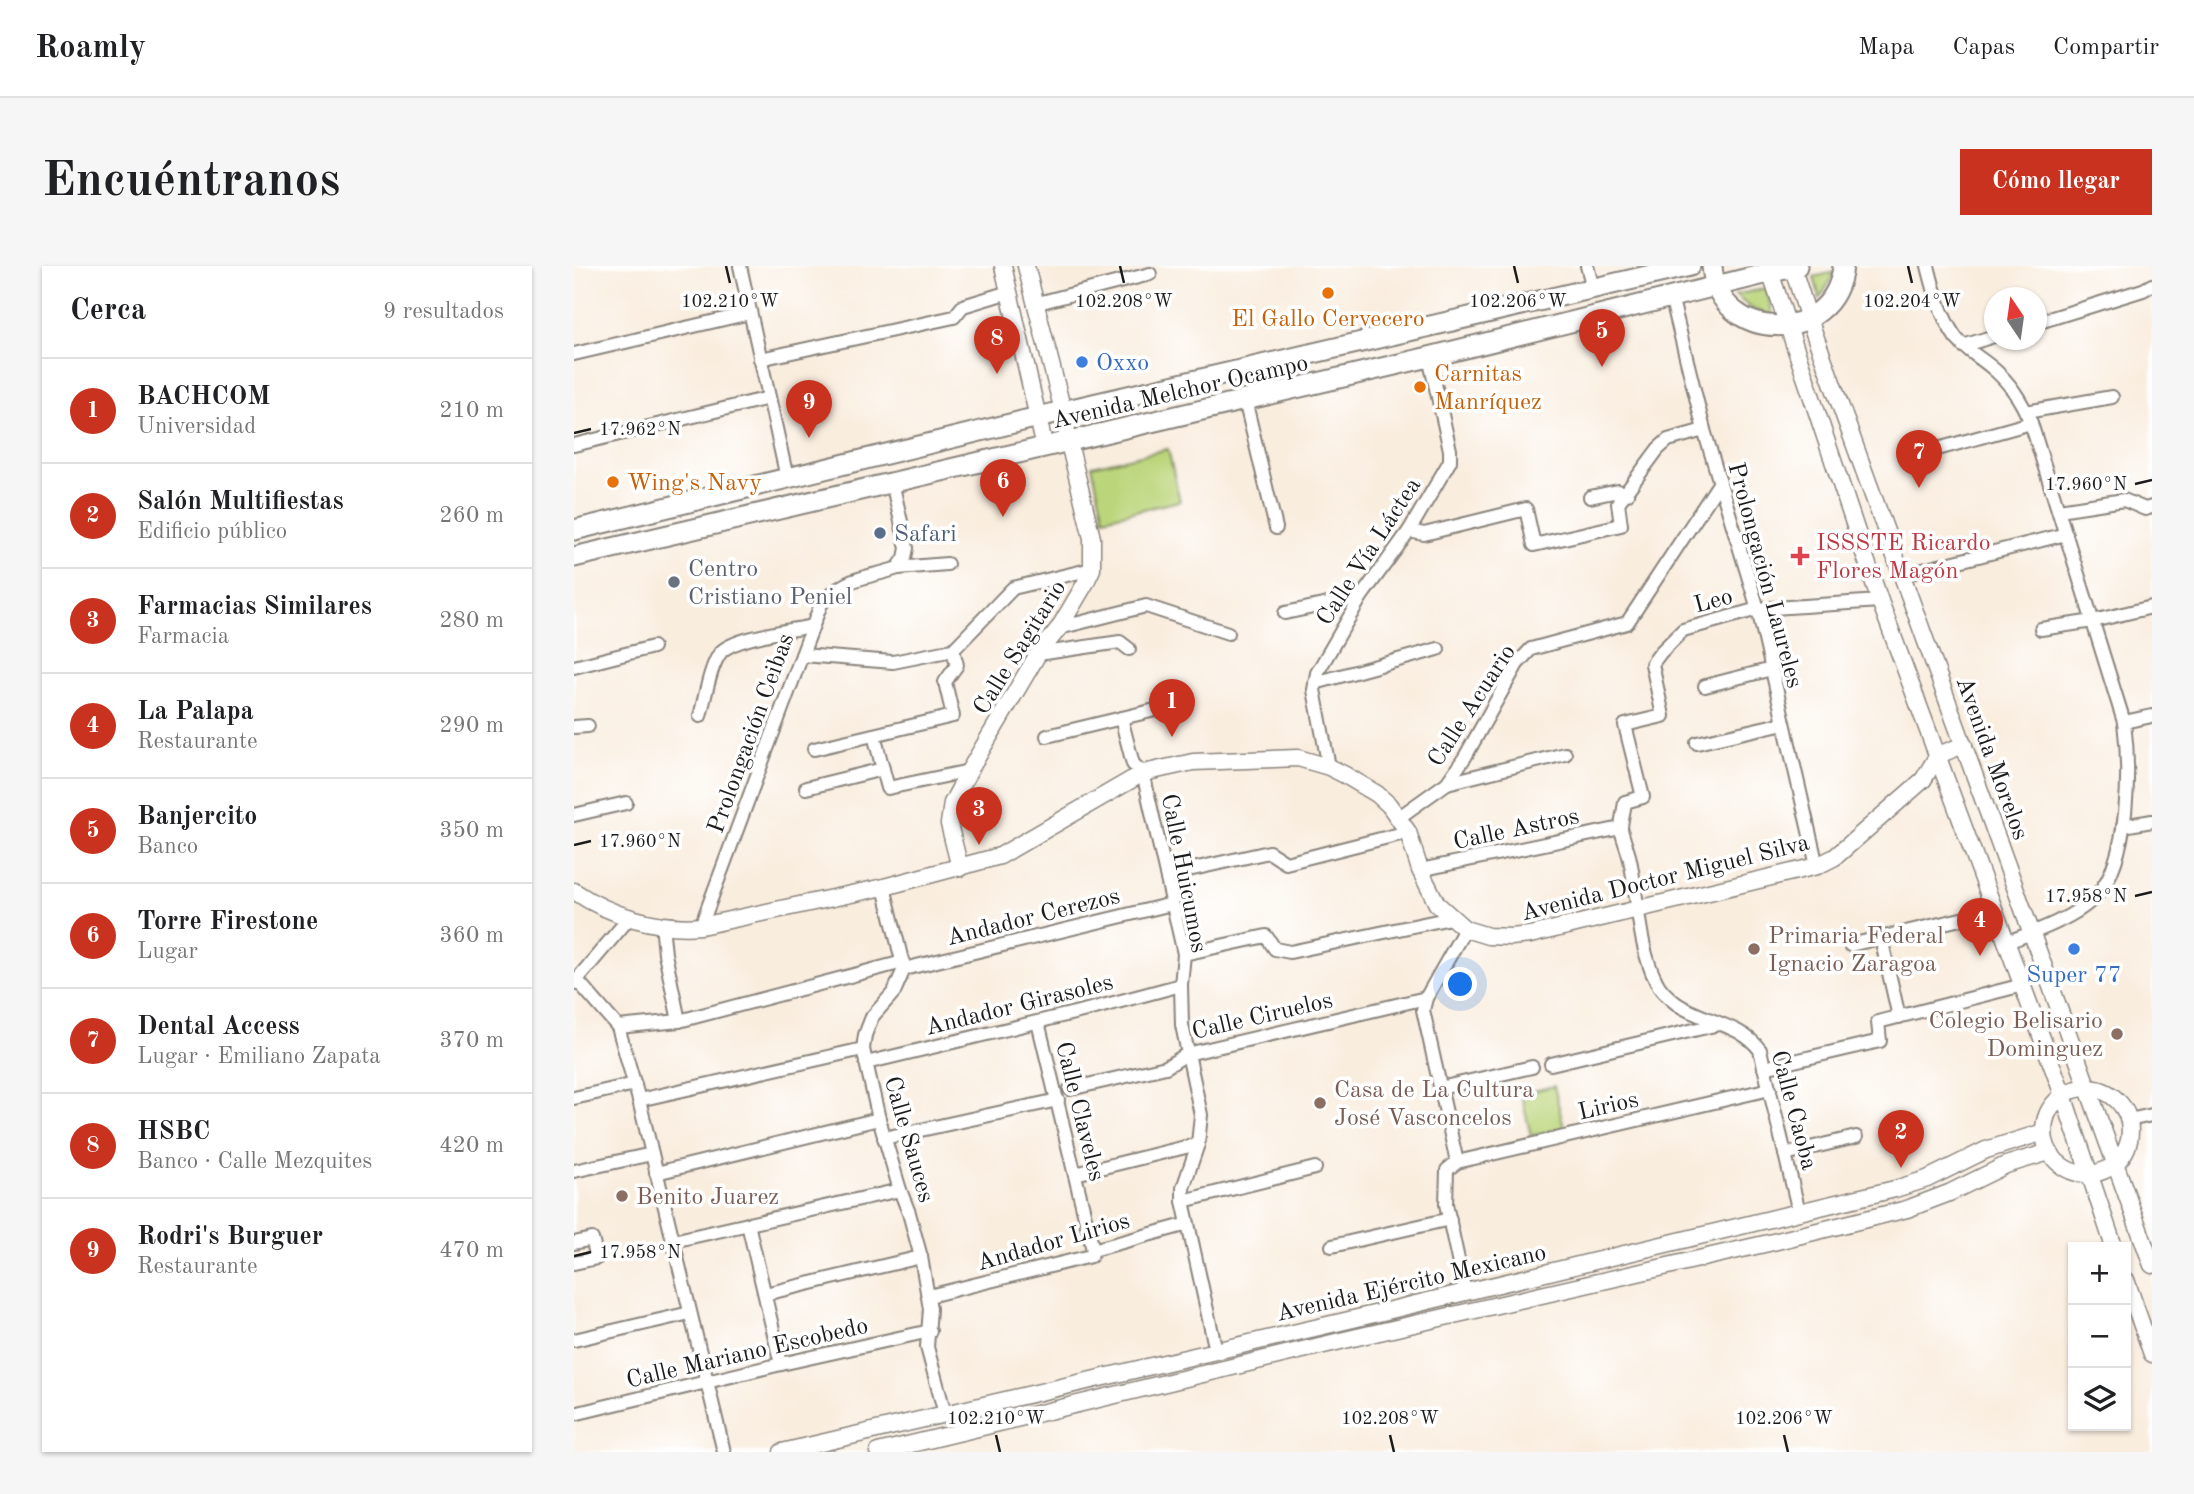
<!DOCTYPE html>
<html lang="es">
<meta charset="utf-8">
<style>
body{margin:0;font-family:"Old Standard TT",serif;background:#f6f6f6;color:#202124}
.controls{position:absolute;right:21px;bottom:21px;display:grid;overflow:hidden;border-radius:0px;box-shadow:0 2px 5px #0004}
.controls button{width:63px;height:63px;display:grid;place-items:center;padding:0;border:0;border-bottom:2px solid #e0e0e0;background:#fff;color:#202124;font:35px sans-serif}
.compass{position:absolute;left:1410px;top:21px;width:63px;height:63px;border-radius:50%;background:#fff;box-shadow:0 2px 5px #0004;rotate:347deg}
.you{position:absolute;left:887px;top:719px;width:24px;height:24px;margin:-18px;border:5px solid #fff;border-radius:50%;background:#1a73e8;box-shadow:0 0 0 10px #1a73e833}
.badge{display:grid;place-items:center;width:46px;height:46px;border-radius:50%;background:#c8321e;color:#fff;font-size:23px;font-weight:700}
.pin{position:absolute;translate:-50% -58px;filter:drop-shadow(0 2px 4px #0008)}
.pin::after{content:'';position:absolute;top:37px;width:24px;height:21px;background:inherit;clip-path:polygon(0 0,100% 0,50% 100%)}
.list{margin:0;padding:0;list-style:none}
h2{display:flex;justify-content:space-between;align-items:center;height:91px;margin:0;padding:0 28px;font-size:30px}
h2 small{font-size:23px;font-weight:400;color:#757577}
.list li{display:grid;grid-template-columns:46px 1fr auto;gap:21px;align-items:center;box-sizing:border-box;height:105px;padding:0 28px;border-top:2px solid #e0e0e0}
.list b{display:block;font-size:26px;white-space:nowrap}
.list p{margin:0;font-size:23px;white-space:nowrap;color:#757577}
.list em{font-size:23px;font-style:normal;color:#757577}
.icon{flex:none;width:38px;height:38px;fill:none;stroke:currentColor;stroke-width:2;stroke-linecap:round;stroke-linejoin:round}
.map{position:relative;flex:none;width:1578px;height:1186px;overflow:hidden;border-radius:0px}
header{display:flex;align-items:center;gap:42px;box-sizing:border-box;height:98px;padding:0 35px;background:#fff;border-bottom:2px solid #e0e0e0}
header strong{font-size:33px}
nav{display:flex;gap:38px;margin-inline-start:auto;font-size:24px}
.intro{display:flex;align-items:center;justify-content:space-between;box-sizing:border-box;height:168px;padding:0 42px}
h1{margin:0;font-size:49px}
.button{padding:18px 32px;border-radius:0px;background:#c8321e;color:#fff;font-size:24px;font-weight:700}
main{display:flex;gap:42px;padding:0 42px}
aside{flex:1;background:#fff;border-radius:0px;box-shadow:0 2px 5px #0004}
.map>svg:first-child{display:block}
.green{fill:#bbd57a;stroke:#6c784b;stroke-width:2}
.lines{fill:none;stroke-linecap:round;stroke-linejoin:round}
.street-casing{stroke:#8a847d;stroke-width:16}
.secondary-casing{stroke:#8a847d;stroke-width:19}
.primary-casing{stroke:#8a847d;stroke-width:23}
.street{stroke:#fff;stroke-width:12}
.secondary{stroke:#fff;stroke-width:16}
.primary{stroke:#fff;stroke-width:19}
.ticks{fill:none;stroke:#1c1c1c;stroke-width:2.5}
.food-dot{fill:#e8710a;stroke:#fff;stroke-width:2.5}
.shop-dot{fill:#3f7fe0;stroke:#fff;stroke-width:2.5}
.service-dot{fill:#5c6f8a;stroke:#fff;stroke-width:2.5}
.health-dot{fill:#e0444e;stroke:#fff;stroke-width:2.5}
.worship-dot{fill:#6b7280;stroke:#fff;stroke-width:2.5}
.education-dot{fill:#8d6e63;stroke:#fff;stroke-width:2.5}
.labels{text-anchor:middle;stroke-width:7;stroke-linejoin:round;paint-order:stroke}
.food-label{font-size:24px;fill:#c56008;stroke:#fff;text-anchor:start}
.shop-label{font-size:24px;fill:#366cbe;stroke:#fff;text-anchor:start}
.street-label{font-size:24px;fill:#1c1c1c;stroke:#fff}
.service-label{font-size:24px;fill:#4e5e75;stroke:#fff;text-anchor:start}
.health-label{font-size:24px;fill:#be3a42;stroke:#fff;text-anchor:start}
.worship-label{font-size:24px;fill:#5b616d;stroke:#fff;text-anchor:start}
.education-label{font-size:24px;fill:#785e54;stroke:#fff;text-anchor:start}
.ticks-label{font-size:18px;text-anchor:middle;fill:#1c1c1c;stroke:#fff;stroke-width:7;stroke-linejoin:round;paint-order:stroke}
</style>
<header>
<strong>Roamly</strong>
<nav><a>Mapa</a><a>Capas</a><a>Compartir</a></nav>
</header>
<div class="intro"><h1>Encuéntranos</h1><a class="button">Cómo llegar</a></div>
<main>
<aside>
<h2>Cerca<small>9 resultados</small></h2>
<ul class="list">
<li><span class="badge">1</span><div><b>BACHCOM</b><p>Universidad</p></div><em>210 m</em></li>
<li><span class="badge">2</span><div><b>Salón Multifiestas</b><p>Edificio público</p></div><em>260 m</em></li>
<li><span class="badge">3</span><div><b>Farmacias Similares</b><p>Farmacia</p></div><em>280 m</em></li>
<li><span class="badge">4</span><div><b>La Palapa</b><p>Restaurante</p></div><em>290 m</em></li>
<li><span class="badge">5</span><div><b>Banjercito</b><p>Banco</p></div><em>350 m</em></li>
<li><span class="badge">6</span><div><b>Torre Firestone</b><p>Lugar</p></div><em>360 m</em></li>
<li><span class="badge">7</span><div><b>Dental Access</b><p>Lugar · Emiliano Zapata</p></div><em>370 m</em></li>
<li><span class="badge">8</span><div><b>HSBC</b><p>Banco · Calle Mezquites</p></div><em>420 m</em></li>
<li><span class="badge">9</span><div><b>Rodri's Burguer</b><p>Restaurante</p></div><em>470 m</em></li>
</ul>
</aside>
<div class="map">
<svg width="1578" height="1186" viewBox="0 0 1578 1186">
<rect width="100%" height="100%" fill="#fff"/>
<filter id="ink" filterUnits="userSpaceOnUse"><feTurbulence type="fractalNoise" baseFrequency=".0143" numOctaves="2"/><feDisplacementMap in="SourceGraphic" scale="14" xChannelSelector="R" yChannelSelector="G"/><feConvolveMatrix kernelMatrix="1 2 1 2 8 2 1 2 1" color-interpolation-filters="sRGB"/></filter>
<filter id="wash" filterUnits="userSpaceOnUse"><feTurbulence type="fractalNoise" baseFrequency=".00686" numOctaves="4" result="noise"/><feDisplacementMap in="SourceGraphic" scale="28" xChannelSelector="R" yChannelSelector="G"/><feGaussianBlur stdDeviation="1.57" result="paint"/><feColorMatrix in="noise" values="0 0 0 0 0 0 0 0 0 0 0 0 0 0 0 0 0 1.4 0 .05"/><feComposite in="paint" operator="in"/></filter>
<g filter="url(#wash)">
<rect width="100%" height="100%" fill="#f9edde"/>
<!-- green -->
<g class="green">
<polygon points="1261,6 1246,33 1240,11"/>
<polygon points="1192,22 1199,50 1178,43 1161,29"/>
<polygon points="594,183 606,235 530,252 518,200"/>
<polygon points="980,820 990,862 957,870 947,828"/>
</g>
</g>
<g filter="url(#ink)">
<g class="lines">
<defs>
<g id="street">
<polyline points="166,0 213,212"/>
<polyline points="1013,0 1019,22"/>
<path d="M1354 0C1360 24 1367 51 1382 72 1391 83 1405 91 1416 100 1436 116 1447 134 1457 157L1550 456C1556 502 1556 592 1523 629 1503 651 1461 666 1433 676"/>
<polyline points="1097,30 1130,164 1184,343 1243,600"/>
<polyline points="460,38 576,8"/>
<polyline points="1462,57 1569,24 1578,19"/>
<polyline points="1389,80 1420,70"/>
<polyline points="0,88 176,47"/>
<polyline points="186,93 380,51 389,40 435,26"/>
<polyline points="671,134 702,262"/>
<polyline points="1452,146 1538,131"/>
<polyline points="0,179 195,132"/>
<polyline points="1360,184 1457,157"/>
<polyline points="1016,231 1044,225 1053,228"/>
<polyline points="1485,244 1550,234 1571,243 1578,241"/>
<polyline points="835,265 850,268 952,243 960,279 1047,259 1044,237 1084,183 1094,174 1130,164"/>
<polyline points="324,302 373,298"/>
<polyline points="1329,309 1492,268"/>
<polyline points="711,347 787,331"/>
<polyline points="485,362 572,340 654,367"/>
<polyline points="1467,363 1519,355 1578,341"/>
<polyline points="464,388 546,376 555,383"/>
<polyline points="228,389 319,396 379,384 439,322 518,303"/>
<polyline points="0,401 79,381"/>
<polyline points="741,417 864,383"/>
<polyline points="1131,420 1198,403"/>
<path d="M126 450C131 433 136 399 147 386 161 371 216 365 238 360"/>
<polyline points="547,452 559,498 569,507 610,688 607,719 608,759 627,849 624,878 609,922 609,935 642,1085"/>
<polyline points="1550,456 1578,450"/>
<polyline points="0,461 14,460"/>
<polyline points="300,469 314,522 395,505"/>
<polyline points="473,470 602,439"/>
<polyline points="1123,477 1210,457"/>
<polyline points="240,483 379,450 371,416 383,399 379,384"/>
<polyline points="755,501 740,424 743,407 787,331 835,265 876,195 876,184 855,91"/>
<polyline points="873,517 991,488"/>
<polyline points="232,522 309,503"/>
<polyline points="0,549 52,537"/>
<polyline points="824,552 873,517 891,491 943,398 957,383 1053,357 1146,216"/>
<polyline points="1549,560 1578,555"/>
<polyline points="846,604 1047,562"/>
<polyline points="592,609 695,586 712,597 834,566"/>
<polyline points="310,621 330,703 320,726 298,751 291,769 289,783 305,853 326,924 335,947 347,991 356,1043 353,1081 371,1148"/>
<polyline points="88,658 91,688 105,755"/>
<path d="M127 660 247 338C272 310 291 313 324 302L331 292 333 282 318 216"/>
<polyline points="891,663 852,732 849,744 883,896 873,904 872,938 891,1026"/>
<polyline points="1307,672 1325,751"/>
<polyline points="1276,679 1421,645"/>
<polyline points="610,688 692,670 701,683 716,686 877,652"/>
<polyline points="330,703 598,638"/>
<polyline points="3,714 44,761 65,834 150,1186"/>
<polyline points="0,717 56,651"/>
<polyline points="464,756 519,984"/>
<polyline points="44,761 105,755 329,696"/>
<polyline points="292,797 521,742 607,719"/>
<polyline points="977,798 1145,758"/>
<polyline points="1190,802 1306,775 1304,756 1449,719"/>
<polyline points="866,822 958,801"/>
<polyline points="496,823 592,801 613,788 852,732"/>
<polyline points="0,832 61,818"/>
<polyline points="65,834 289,783"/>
<polyline points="1555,854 1578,849"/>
<polyline points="310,872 484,834"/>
<polyline points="1211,888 1282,871"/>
<polyline points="883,896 1196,823"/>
<polyline points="0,905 78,888"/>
<polyline points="82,907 305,853"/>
<polyline points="501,908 624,878"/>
<polyline points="609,935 741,902"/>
<path d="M1225 946 1186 784C1167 758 1130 756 1103 738 1095 732 1086 724 1082 715 1064 680 1064 631 1056 594 1054 584 1049 573 1047 563 1047 555 1050 545 1051 536L1069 531 1051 459 1089 450 1078 398 1087 386 1109 364 1184 343 1306 335"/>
<polyline points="174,958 207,1098"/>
<polyline points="99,975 326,924"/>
<polyline points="0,977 18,973 23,992 0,997"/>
<polyline points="758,980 876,953"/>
<polyline points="191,1028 347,991"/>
<polyline points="355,1030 517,990 519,984 614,958"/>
<polyline points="0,1074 116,1047"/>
<polyline points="0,1148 207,1098 356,1065"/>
</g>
<g id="secondary">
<polyline points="429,0 471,182"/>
<polyline points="1194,0 1306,335 1489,829 1540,981"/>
<polyline points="1218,0 1235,53 1578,999"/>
<polyline points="386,602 375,558 378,537 395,505 464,388 485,362 511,318 518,303 518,272 495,177 489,145 452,0"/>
<path d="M0 625C35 649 84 664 127 660L310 621 426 590 569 507 619 496 724 492 755 501 771 509 803 528 815 539 834 566 846 604 863 638 891 663 914 670 937 671 956 669 1243 600 1261 591 1349 514 1364 489 1390 479"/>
<circle cx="1513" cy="865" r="43"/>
<polyline points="1552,1014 1578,1088"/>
<polyline points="208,1186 775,1054 1321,923 1353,913 1412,884 1470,866"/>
<polyline points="304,1186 779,1072 1199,976 1333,943 1375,927 1432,899 1475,886"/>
</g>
<g id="primary">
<path d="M1138 0C1144 79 1261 80 1269 0"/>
<polyline points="0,264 489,145 1116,0"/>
<polyline points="0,291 855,91 1223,0"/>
</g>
</defs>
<!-- street casing -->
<use href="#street" class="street-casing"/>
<!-- secondary casing -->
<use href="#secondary" class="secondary-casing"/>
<!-- primary casing -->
<use href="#primary" class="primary-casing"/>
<!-- street -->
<use href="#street" class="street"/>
<!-- secondary -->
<use href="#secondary" class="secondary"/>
<!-- primary -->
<use href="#primary" class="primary"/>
</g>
</g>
<!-- ticks -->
<path class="ticks" d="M152 0 156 17M546 0 550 17M940 0 944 17M1334 0 1338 17M0 167 17 163M1561 218 1578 214M0 579 17 575M1561 630 1578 626M0 990 17 986M422 1169 426 1186M816 1169 820 1186M1210 1169 1214 1186"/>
<!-- markers -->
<g class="food-dot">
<circle cx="754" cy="27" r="7"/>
<circle cx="846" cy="121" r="7"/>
<circle cx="39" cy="216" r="7"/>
</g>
<g class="shop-dot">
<circle cx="508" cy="96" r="7"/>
<circle cx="1500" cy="683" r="7"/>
</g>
<circle class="service-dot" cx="306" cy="267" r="7"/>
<path class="health-dot" d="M1222.5 279.5h7v7h7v7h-7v7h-7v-7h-7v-7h7z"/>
<circle class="worship-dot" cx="100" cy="316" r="7"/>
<g class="education-dot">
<circle cx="1180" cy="683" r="7"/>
<circle cx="1543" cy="768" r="7"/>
<circle cx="746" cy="837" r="7"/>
<circle cx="48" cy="930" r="7"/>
</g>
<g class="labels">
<!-- food labels -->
<g class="food-label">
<text x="754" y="60" text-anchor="middle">El Gallo Cervecero</text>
<text x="860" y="115">Carnitas<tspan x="860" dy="28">Manríquez</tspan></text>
<text x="53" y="224">Wing's Navy</text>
</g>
<!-- shop labels -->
<g class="shop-label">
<text x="522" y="104">Oxxo</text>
<text x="1500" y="716" text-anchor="middle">Super 77</text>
</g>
<!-- street labels -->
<g class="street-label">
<text transform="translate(606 125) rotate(-13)" y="8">Avenida Melchor Ocampo</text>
<text transform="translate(794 285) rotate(-57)" y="8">Calle Vía Láctea</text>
<text transform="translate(1192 309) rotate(75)" y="8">Prolongación Laureles</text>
<text transform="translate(1139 334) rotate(-15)" y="8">Leo</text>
<text transform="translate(445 381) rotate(-58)" y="8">Calle Sagitario</text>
<text transform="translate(897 439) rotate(-57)" y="8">Calle Acuario</text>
<text transform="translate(176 467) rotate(-70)" y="8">Prolongación Ceibas</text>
<text transform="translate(1419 492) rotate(70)" y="8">Avenida Morelos</text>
<text transform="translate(942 562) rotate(-12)" y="8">Calle Astros</text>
<text transform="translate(611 607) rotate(79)" y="8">Calle Huicumos</text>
<text transform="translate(1091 611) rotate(-14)" y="8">Avenida Doctor Miguel Silva</text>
<text transform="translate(459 650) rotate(-14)" y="8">Andador Cerezos</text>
<text transform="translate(445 738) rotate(-14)" y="8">Andador Girasoles</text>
<text transform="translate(688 749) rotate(-13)" y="8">Calle Ciruelos</text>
<text transform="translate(1034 839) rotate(-13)" y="8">Lirios</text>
<text transform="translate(1221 844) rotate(75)" y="8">Calle Caoba</text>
<text transform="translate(507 845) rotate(76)" y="8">Calle Claveles</text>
<text transform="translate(336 873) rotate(74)" y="8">Calle Sauces</text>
<text transform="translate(479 975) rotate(-16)" y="8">Andador Lirios</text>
<text transform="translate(837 1016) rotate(-13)" y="8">Avenida Ejército Mexicano</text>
<text transform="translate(173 1086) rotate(-13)" y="8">Calle Mariano Escobedo</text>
</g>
<!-- service labels -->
<g class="service-label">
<text x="320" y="275">Safari</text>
</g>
<!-- health labels -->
<g class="health-label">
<text x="1242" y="284">ISSSTE Ricardo<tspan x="1242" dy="28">Flores Magón</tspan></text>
</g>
<!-- worship labels -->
<g class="worship-label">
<text x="114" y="310">Centro<tspan x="114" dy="28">Cristiano Peniel</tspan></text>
</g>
<!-- education labels -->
<g class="education-label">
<text x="1194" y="677">Primaria Federal<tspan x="1194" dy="28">Ignacio Zaragoa</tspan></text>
<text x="1529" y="762" text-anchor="end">Colegio Belisario<tspan x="1529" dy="28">Dominguez</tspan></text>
<text x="760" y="831">Casa de La Cultura<tspan x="760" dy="28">José Vasconcelos</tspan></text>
<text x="62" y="938">Benito Juarez</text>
</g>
</g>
<g class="ticks-label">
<text x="156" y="41">102.210°W</text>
<text x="550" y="41">102.208°W</text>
<text x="944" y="41">102.206°W</text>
<text x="1338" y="41">102.204°W</text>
<text x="66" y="169">17.962°N</text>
<text x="1512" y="224">17.960°N</text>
<text x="66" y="581">17.960°N</text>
<text x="1512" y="636">17.958°N</text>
<text x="66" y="992">17.958°N</text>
<text x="422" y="1158">102.210°W</text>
<text x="816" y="1158">102.208°W</text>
<text x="1210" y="1158">102.206°W</text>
</g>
</svg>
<div class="controls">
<button>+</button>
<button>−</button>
<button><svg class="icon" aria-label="layers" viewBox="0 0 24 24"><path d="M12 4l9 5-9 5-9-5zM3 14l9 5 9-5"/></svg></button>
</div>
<svg class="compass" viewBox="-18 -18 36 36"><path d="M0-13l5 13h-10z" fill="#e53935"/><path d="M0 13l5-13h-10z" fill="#757577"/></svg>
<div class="you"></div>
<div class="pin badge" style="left:598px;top:471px">1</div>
<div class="pin badge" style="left:1327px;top:902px">2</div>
<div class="pin badge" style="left:405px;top:579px">3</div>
<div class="pin badge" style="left:1406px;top:690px">4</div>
<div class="pin badge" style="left:1028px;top:101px">5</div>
<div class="pin badge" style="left:429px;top:251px">6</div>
<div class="pin badge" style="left:1345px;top:222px">7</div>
<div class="pin badge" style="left:423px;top:108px">8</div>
<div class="pin badge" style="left:235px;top:172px">9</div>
</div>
</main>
